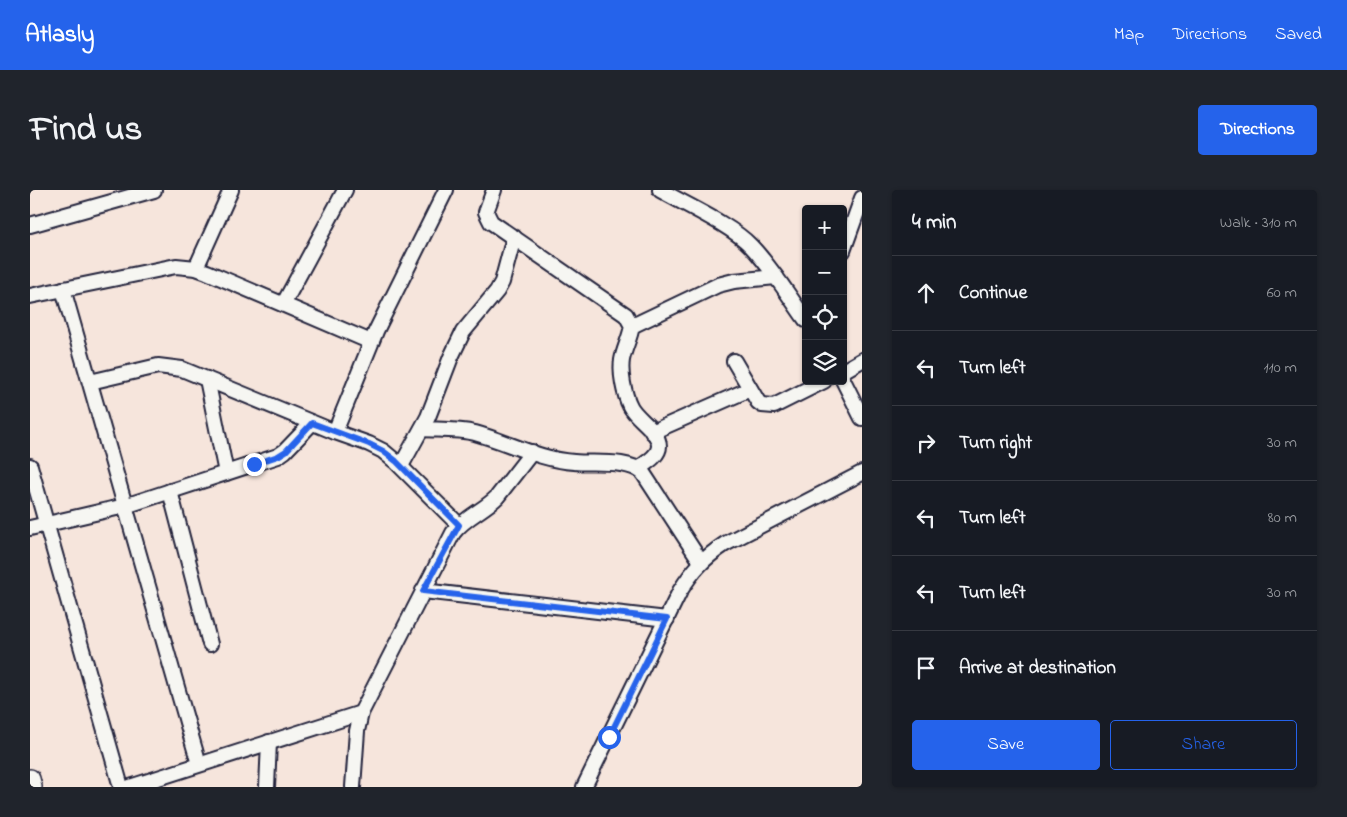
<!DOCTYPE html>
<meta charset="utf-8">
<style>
body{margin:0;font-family:"Indie Flower",sans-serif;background:#20242c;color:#f1f3f6}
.controls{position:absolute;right:15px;top:15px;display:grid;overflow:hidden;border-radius:5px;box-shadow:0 1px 4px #0004}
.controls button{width:45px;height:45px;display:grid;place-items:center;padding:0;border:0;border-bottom:1px solid #363941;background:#171b24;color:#f1f3f6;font:25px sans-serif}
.stop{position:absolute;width:15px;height:15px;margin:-11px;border:4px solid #2563eb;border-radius:50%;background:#fff}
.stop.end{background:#2563eb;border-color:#fff;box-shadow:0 1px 5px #0008}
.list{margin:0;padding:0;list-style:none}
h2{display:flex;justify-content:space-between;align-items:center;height:65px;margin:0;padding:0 20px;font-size:21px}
h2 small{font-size:16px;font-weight:400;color:#9ea1a6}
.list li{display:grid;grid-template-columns:32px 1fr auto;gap:15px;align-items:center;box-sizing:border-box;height:75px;padding:0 20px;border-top:1px solid #363941}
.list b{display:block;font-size:19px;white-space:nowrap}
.list em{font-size:16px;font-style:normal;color:#9ea1a6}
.actions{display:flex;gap:10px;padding:15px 20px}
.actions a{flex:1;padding:11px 0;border:1px solid #2563eb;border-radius:5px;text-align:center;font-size:18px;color:#2563eb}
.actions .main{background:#2563eb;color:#fff}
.icon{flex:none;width:28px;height:28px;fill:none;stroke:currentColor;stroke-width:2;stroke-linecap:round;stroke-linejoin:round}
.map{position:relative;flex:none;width:832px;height:597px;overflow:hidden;border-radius:5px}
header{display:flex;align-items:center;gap:30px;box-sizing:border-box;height:70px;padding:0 25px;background:#2563eb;color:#fff}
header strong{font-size:24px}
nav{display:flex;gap:28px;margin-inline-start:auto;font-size:18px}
.intro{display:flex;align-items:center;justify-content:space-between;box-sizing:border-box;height:120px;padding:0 30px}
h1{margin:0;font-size:35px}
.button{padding:12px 22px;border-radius:5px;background:#2563eb;color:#fff;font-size:18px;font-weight:700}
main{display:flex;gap:30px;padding:0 30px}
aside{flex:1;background:#171b24;border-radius:5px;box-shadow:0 1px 4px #0004}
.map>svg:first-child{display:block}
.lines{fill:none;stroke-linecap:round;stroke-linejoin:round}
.minor-casing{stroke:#22223b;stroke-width:18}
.secondary-casing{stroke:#22223b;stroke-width:22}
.minor{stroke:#f6f6f2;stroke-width:14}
.secondary{stroke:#f6f6f2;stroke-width:19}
.route{stroke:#2563eb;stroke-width:6}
</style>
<header>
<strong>Atlasly</strong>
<nav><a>Map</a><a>Directions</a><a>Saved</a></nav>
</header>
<div class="intro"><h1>Find us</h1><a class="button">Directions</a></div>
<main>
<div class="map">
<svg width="832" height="597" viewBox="0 0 832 597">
<rect width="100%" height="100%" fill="#f6e5dc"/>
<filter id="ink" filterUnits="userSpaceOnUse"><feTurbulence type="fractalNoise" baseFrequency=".02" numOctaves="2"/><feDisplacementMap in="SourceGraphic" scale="10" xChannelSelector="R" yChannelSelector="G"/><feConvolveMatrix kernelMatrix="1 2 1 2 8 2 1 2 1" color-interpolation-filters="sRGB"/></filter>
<g filter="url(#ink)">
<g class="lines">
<defs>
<g id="minor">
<path d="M464 0 456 22 461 32 596 125 602 136C600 148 594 159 592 170 590 183 594 204 600 216 606 229 629 240 629 256 629 266 616 273 609 278"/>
<path d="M630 0C656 15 701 35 721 56 742 78 758 105 776 130"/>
<polyline points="0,35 124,0"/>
<polyline points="813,61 832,8"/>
<polyline points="166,78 201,0"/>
<polyline points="33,99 169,574"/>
<polyline points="0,106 146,76 166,78 177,82 341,152"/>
<polyline points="254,113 315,0"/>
<polyline points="602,136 688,95 704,91 746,87"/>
<polyline points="704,171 728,212 732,215 744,216 794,191"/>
<polyline points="813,181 832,170"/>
<polyline points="177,189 196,283"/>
<polyline points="813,190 832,228"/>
<polyline points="60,192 128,176 152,179 305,242 339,254 353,261 365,271 429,335"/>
<path d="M392 239C409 240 428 239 445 243 478 252 510 270 544 272 564 274 599 269 613 283L671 372"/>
<polyline points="305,242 346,141 416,0"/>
<polyline points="622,242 720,199"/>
<polyline points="0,276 91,597"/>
<polyline points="371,276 398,227 421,167 433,142 467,101 472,92 484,47"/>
<polyline points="140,301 180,454"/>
<polyline points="0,338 95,316 248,266 255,261 282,233"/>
<polyline points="393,401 637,429"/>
<polyline points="100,597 331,523"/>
<polyline points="237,597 239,552"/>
<path d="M323 597 327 541 331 523 423 343C435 327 453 321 467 307L502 262"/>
<path d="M554 597 650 401C663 380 674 368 695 354L832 283"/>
</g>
<polyline id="secondary" points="0,589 2,597"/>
</defs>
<!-- minor casing -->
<use href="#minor" class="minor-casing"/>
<!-- secondary casing -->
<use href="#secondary" class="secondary-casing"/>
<!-- minor -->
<use href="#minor" class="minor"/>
<!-- secondary -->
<use href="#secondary" class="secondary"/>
</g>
</g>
<g class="lines" filter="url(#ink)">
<!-- route -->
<polyline class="route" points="224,274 248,266 256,261 282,233 339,254 353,261 366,271 429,335 393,401 637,429 579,547"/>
</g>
</svg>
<div class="controls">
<button>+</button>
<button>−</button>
<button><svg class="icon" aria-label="locate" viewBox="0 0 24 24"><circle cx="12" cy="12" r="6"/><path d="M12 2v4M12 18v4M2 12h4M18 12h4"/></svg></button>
<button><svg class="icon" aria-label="layers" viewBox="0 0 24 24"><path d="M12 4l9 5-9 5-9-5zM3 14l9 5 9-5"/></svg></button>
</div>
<div class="stop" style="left:579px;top:547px"></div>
<div class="stop end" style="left:224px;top:274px"></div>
</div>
<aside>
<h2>4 min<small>Walk · 310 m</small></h2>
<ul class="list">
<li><svg class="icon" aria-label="ahead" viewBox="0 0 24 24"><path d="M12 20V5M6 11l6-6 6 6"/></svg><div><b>Continue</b></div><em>60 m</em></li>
<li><svg class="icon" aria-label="left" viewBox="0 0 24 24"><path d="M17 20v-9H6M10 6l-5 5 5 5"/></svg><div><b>Turn left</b></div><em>110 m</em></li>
<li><svg class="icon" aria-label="right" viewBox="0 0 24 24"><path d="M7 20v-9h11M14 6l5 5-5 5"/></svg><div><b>Turn right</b></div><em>30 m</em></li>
<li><svg class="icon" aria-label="left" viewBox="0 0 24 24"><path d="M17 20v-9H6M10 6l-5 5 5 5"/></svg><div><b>Turn left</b></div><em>80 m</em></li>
<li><svg class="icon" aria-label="left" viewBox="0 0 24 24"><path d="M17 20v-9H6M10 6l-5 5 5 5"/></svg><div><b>Turn left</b></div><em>30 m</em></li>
<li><svg class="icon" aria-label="arrive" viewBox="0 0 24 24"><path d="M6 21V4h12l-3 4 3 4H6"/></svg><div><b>Arrive at destination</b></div></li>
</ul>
<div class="actions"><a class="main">Save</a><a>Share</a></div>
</aside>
</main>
